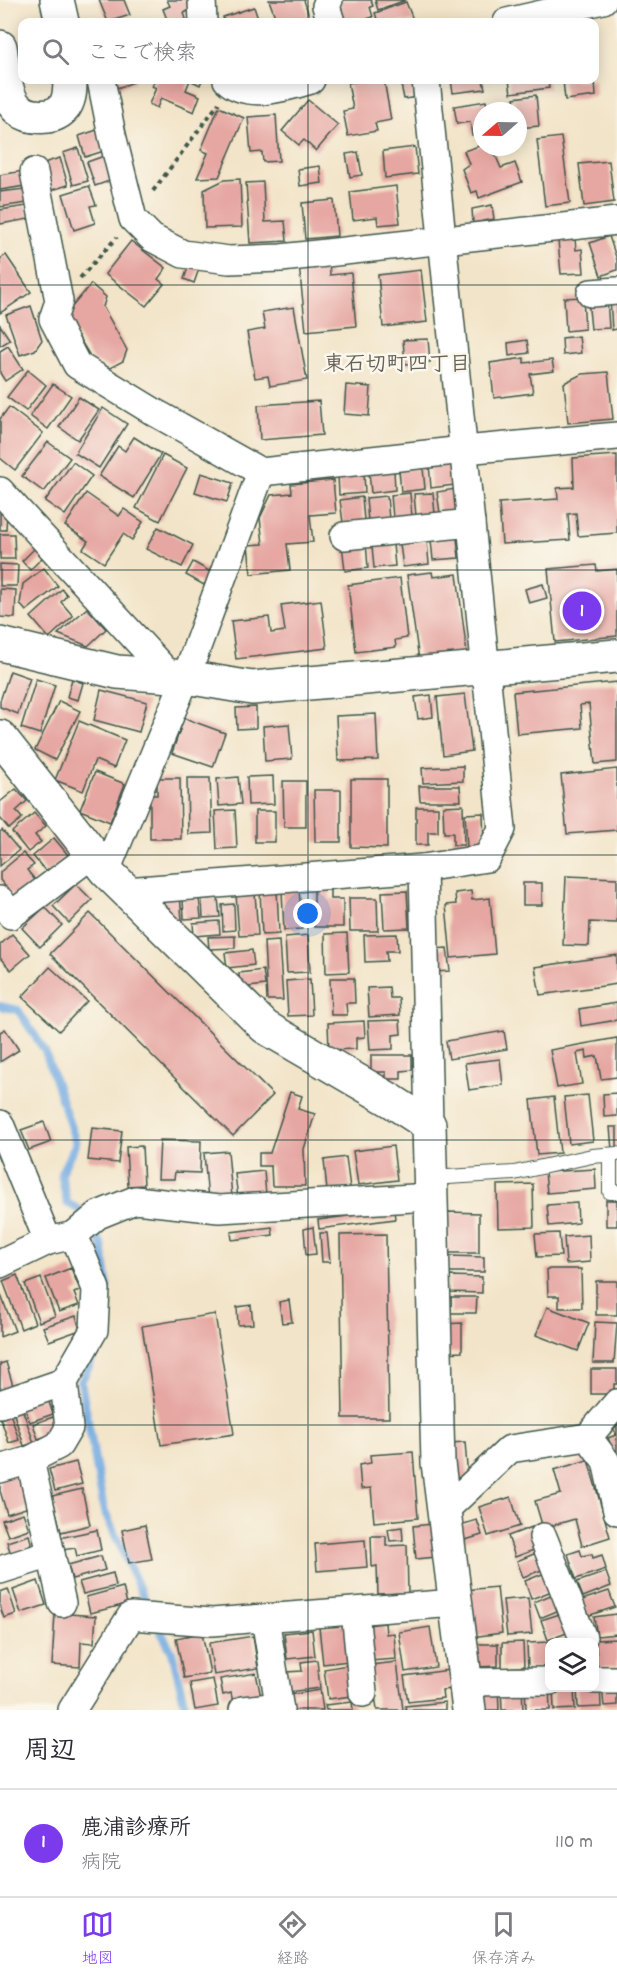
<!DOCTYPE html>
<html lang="ja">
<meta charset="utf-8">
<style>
body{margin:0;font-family:Dekko,"Klee One",sans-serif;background:#f2f2f3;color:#2b2b33}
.controls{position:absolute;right:18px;bottom:18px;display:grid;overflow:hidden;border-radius:12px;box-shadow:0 3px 15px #0003}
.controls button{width:54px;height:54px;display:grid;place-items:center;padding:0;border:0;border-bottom:2px solid #e1e1e2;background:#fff;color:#2b2b33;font:30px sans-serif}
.compass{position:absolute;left:473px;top:102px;width:54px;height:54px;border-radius:50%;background:#fff;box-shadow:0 3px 15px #0003;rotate:250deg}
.you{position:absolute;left:308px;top:914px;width:21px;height:21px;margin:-15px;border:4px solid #fff;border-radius:50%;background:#1a73e8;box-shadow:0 0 0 9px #1a73e833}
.badge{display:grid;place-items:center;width:39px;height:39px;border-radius:50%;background:#7c3aed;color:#fff;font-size:20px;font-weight:700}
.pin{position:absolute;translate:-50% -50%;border:3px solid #fff;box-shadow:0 2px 6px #0006}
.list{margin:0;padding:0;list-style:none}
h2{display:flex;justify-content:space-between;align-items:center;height:78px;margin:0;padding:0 24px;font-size:26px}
h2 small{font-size:20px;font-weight:400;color:#7c7c81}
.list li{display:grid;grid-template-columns:39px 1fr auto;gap:18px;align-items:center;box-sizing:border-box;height:108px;padding:0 24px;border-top:2px solid #e1e1e2}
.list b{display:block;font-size:22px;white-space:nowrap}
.list p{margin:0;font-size:20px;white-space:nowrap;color:#7c7c81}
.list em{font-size:20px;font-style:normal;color:#7c7c81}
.icon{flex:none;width:33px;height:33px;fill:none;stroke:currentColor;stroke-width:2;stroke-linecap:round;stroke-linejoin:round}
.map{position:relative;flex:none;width:617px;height:1710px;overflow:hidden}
.search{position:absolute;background:#fff;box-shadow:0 3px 15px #0003;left:18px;right:18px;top:18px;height:66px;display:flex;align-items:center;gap:15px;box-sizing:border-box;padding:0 21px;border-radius:12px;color:#7c7c81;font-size:22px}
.sheet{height:186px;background:#fff}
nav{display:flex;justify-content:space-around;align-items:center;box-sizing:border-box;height:84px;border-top:2px solid #e1e1e2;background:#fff;font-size:16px;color:#7c7c81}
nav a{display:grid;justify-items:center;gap:3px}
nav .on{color:#7c3aed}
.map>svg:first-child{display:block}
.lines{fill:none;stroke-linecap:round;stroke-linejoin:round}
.stream{stroke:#72aae1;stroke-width:8}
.building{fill:#e6a6a1}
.service-casing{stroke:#3f564a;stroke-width:16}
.minor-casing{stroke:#3f564a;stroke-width:30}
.tertiary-casing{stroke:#3f564a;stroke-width:36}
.path{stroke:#3f564a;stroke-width:4;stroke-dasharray:4.5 4.5;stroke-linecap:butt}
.service{stroke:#fff;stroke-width:14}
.minor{stroke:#fff;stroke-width:27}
.tertiary{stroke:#fff;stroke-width:33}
.grid{fill:none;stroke:#1f3d34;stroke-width:1.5;stroke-opacity:0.55}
.labels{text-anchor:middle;stroke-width:5;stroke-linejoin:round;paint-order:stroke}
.neighbourhood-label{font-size:21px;font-weight:bold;fill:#65625a;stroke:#fbf7ec}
</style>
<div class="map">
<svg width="617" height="1710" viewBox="0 0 617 1710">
<rect width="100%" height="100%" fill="#fbf7ec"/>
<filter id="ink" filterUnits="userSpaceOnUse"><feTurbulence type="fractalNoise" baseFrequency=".0167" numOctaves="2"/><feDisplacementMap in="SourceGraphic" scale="12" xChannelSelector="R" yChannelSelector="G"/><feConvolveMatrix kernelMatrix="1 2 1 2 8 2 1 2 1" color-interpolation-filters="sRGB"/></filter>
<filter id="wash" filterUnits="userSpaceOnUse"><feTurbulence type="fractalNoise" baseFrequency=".008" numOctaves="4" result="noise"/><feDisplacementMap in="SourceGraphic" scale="24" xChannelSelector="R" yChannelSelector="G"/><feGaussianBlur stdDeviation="1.35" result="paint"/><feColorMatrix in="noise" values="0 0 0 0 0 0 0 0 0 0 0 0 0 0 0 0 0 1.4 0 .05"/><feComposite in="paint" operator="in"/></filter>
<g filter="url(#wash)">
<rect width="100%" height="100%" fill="#f2e4c8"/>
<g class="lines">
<!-- stream -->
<g class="stream">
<polyline points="0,1006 18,1010 45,1051 76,1143 61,1173 67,1203 82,1211"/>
<polyline points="95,1232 102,1245 108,1288"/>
<polyline points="92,1360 81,1382 104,1510 150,1612"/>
<polyline points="156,1623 172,1652 186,1710"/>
</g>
</g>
<g id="blocks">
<!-- building -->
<g class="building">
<polygon points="99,0 124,0 130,15 108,22"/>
<polygon points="167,0 187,0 190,10 184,13 187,22 168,22 163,9 170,6"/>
<polygon points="269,0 304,0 311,22 277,22"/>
<polygon points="339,0 371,0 373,6 370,7 373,17 358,22 339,22 335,10 341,7"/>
<polygon points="375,0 406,0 378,10"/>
<polygon points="406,2 414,22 378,22 375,13"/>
<polygon points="254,7 259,22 224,22 223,17"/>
<polygon points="115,80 135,80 134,82 117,88"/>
<polygon points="155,80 202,80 200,85 190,80 186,90 200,96 194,112 161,98 157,108 149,104 156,88 152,86"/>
<polygon points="364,80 384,80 391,120 375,123 377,131 348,136 343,111 353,109 348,83"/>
<polygon points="400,80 416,80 419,97 404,99"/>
<polygon points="451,80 483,80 485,89 453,93"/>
<polygon points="509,80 548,80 549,88 511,93"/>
<polygon points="563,80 595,80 596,96 565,100"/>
<polygon points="536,95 539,126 518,128 518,111 516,111 514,98"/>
<polygon points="308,100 338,125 316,151 304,140 299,145 282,131"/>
<polygon points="486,101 488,111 482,111 482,134 472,135 470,122 457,124 454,106"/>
<polygon points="219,107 244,118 219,177 197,178 208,153 201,150"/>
<polygon points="276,115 279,161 263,162 262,152 251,153 248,117"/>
<polygon points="97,130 104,151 85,157 79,136"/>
<polygon points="561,137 570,203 545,206 537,140"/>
<polygon points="482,145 482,147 492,147 501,168 515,163 522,182 479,198 477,191 471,193 462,169 469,164 464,151"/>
<polygon points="415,147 418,174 385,178 383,151"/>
<polygon points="78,148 88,181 73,185 63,153"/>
<polygon points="358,152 362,175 350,177 346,154"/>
<polygon points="104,156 112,180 95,186 87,162"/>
<polygon points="60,158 68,185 49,191 40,164"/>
<polygon points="609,161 614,202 584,206 579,164"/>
<polygon points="320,166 322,183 300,186 298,169"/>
<polygon points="23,171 25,186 0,190 0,175"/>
<polygon points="240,179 242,227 205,228 204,190 224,180"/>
<polygon points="263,182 265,222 285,221 287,241 250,243 246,183"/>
<polygon points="89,186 96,205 90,206 95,223 74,230 63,194"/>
<polygon points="396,186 400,223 378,225 377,217 353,220 350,192"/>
<polygon points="25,189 27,203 0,207 0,192"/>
<polygon points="334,200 337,236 305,239 302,203"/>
<polygon points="492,205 494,219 473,223 472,209"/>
<polygon points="27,206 29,219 0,224 0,210"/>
<polygon points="609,236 617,260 617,270 601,276 590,243"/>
<polygon points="575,239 576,250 582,249 584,273 561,274 558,240"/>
<polygon points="131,241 166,268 158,279 164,284 146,306 105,274"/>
<polygon points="6,255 31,292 0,313 0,259"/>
<polygon points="190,262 200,266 194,283 184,279"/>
<polygon points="329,262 330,275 351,273 356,326 306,331 299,265"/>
<polygon points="421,270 427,322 383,327 378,275"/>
<polygon points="91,284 106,297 103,307 127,350 123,361 110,368 93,361 65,315"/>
<polygon points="583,297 585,329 566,331 564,298"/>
<polygon points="607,298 609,328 591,329 588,299"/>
<polygon points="610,298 617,298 617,329 612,330"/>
<polygon points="31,306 42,340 35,350 20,355 6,315"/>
<polygon points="294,307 307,380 270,386 268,376 255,378 247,332 265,329 262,312"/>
<polygon points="0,325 10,340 0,346"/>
<polygon points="579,336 581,353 563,355 562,338"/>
<polygon points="428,339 430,362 405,364 403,340"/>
<polygon points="527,340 529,353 509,356 508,343"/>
<polygon points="8,346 23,369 5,381 0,373 0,351"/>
<polygon points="524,358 524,363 552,360 554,371 530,374 533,393 494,398 490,363"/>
<polygon points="28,370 46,385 26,411 7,397"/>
<polygon points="608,372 613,419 568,423 564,383 582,374"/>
<polygon points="53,384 71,396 48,429 30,416"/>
<polygon points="346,385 371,387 369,416 344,414"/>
<polygon points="79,397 99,410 78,440 59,427"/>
<polygon points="319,401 322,435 260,440 258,405"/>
<polygon points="9,407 43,433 15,470 0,458 0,419"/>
<polygon points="103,408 127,424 99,468 75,453"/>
<polygon points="134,437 161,454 134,498 99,476 118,446 125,451"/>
<polygon points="48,442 70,458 44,492 22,476"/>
<polygon points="163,455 187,468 160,521 136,508"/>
<polygon points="617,455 617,533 578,536 576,513 568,514 570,540 502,544 499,503 558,499 557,488 574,487 573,458"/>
<polygon points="73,462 92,476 65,515 45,501"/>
<polygon points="452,462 454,485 431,488 429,464"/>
<polygon points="423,468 425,489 401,492 399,470"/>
<polygon points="394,470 395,490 371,493 369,472"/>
<polygon points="201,473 233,483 227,502 195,492"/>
<polygon points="364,473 365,493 339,495 338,475"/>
<polygon points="333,480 336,513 310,515 313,542 287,544 290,570 251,574 248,545 263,544 260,518 271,495 292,493 291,484"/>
<polygon points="455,489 458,512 440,513 437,492"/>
<polygon points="86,493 119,516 124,509 143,522 132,540 123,534 104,563 83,549 88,541 65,526"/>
<polygon points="410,493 412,517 393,518 391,495"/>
<polygon points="433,493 435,514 416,516 414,494"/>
<polygon points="387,496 389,520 368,521 366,498"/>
<polygon points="362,497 364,521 343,523 340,500"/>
<polygon points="0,504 7,511 6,530 0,530"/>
<polygon points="158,527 193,545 182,567 146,549"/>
<polygon points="0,534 14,534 15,559 0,559"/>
<polygon points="457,538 459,558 433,560 431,540"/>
<polygon points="427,541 429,564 403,567 400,544"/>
<polygon points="366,542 368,568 345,571 342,544"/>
<polygon points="393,544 395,566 374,568 372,546"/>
<polygon points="35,548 43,557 30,570 22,561"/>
<polygon points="193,562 211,572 204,585 186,575"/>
<polygon points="0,564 18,565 17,586 0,586"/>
<polygon points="596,565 597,571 617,569 617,636 555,642 548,569"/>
<polygon points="44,568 58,586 26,611 20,604 23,584"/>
<polygon points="432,572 433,577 457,574 467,654 419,660 407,575"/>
<polygon points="400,578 407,638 395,640 396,647 356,652 348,585"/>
<polygon points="543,584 547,598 529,603 525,589"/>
<polygon points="0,589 16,590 15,618 0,617"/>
<polygon points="62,589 67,595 61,602 73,616 49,638 31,617"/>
<polygon points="321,600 327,648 236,659 231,621 269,617 271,633 285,631 281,605"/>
<polygon points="87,608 106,629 88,646 58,634"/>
<polygon points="10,671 30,678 18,714 0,707 0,701"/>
<polygon points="36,679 55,685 40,734 21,728"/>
<polygon points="72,679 83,683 78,700 67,697"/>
<polygon points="617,682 617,762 595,764 589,704 580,705 582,728 517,734 513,692"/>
<polygon points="101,690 147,702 139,732 94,720"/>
<polygon points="465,694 472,751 443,755 437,697"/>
<polygon points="431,695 433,717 418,719 415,697"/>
<polygon points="59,701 80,711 55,760 35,750"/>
<polygon points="256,707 256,728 237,729 236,708"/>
<polygon points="376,714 378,760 338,761 336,716"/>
<polygon points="184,718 225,733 213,767 172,753"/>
<polygon points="79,721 125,740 114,768 95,760 83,791 55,780"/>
<polygon points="289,724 292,759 265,761 263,726"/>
<polygon points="463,766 463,781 423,783 422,768"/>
<polygon points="617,769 617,830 567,834 561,775"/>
<polygon points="95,772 125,784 110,822 80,810"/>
<polygon points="273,776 274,804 248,805 247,777"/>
<polygon points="238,777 241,804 219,806 217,779"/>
<polygon points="157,778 180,778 181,839 150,839 150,795 157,795"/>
<polygon points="187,778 210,778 212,833 188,834"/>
<polygon points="351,779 387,779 387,848 351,847"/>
<polygon points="283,781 306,781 306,827 284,827"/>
<polygon points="419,786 460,786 461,801 420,801"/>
<polygon points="16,789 27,801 16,811 22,818 9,829 0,818 0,802"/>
<polygon points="314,790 341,790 341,842 315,842"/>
<polygon points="463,805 464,845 453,845 453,833 444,833 443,806"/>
<polygon points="416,807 438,807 438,832 428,832 428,845 416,845"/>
<polygon points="235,810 237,848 217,849 215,811"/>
<rect x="255" y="811" width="20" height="31"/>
<polygon points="34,813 46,826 35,835 41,842 28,852 12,832"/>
<polygon points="483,813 484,847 467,848 465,814"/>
<polygon points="2,830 19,850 0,866 0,832"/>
<polygon points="54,838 68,855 47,873 33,856"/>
<polygon points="23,853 34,865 27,870 35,880 14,897 0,880 0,872"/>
<polygon points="566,876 617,878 617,923 590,922 589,946 563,945"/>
<rect x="523" y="883" width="19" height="22"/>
<polygon points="76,884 92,900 69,923 53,906"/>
<polygon points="277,889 279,934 262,935 260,890"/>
<polygon points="299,889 302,929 284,930 282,891"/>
<polygon points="314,890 330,890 330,899 343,899 343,927 314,927"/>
<polygon points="407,891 409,928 384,929 382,892"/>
<polygon points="471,891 472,900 490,898 495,954 451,958 446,905 456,904 455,893"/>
<polygon points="255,893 258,935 239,936 236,894"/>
<polygon points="180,894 182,921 172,922 171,911 160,912 159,896"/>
<polygon points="199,897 201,918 184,919 183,898"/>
<polygon points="218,898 220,917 203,918 202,899"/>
<polygon points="349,898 377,898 378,931 350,931"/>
<polygon points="234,904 235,930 223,931 222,905"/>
<polygon points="45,907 62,925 40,947 22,928"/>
<polygon points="90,913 273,1095 233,1136 50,954"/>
<polygon points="219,921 220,934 194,936 193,923"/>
<polygon points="347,933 349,972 326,973 325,934"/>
<polygon points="12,934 30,954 11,970 0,958 0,945"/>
<polygon points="397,934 398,951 386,951 387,961 365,962 364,935"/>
<polygon points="308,935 310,972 287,973 285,937"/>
<polygon points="235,936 235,948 209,949 208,937"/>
<polygon points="279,941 283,1000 267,1000 264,942"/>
<polygon points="447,948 450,971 435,972 433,949"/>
<polygon points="252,950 254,965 227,968 225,953"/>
<polygon points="617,955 617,984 540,995 535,967"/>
<polygon points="50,967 87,1001 59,1031 22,997"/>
<polygon points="263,970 265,985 240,988 239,973"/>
<polygon points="330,978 354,978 355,1003 346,1003 347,1015 331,1015"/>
<polygon points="310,979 312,1015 288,1016 286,981"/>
<polygon points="389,987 390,998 399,998 400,1015 369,1017 367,988"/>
<polygon points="617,1003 617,1020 581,1026 579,1009"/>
<polygon points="400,1020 401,1034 393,1035 393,1049 370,1050 368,1021"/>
<polygon points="364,1021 365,1037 356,1038 356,1049 329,1050 328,1023"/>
<polygon points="5,1029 19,1050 0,1062 0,1032"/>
<polygon points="504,1031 507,1049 449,1059 446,1041"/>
<polygon points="617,1038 617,1077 601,1079 597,1056 587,1058 586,1051 577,1053 582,1084 557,1088 550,1050"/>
<polygon points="371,1055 412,1055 412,1070 401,1071 401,1079 386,1079 386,1072 371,1072"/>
<polygon points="500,1059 503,1085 469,1090 465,1063"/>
<polygon points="290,1092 302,1096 298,1109 315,1114 304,1149 305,1186 272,1186 271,1166 259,1166 259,1153 270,1153"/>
<polygon points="617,1093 617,1116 604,1117 603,1094"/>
<polygon points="588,1095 593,1141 569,1144 564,1097"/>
<polygon points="554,1097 560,1153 537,1155 531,1100"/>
<polygon points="44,1122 51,1142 29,1150 21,1130"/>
<polygon points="610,1127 617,1127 617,1150 612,1150"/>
<polygon points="92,1128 122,1131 118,1163 88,1160"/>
<polygon points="160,1140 201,1141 200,1173 175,1172 174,1179 158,1179"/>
<polygon points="142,1146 144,1185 128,1186 126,1147"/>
<polygon points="393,1146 397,1180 358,1185 353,1151"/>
<polygon points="228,1151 232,1197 208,1200 204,1153"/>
<polygon points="346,1157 350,1188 327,1191 324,1160"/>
<polygon points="595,1169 596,1189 547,1193 545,1172"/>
<polygon points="264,1171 266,1195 238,1198 235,1174"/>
<polygon points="533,1184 534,1227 498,1228 497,1185"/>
<rect x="606" y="1200" width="11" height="26"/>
<polygon points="577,1203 578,1223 549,1226 547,1205"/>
<polygon points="394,1210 395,1219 319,1229 318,1220"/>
<polygon points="448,1212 479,1213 479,1253 448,1253"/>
<polygon points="272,1227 273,1235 232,1240 231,1232"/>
<polygon points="313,1227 316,1254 306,1255 304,1229"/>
<polygon points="320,1233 327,1233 330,1262 322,1262"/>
<polygon points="559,1233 561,1256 537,1257 535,1234"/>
<polygon points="386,1234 389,1418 343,1418 340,1235"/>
<polygon points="589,1235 590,1262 566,1264 564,1237"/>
<polygon points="449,1256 484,1257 484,1272 448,1272"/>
<polygon points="71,1268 80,1290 74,1293 79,1305 59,1312 46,1278"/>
<polygon points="547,1269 581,1269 582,1308 559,1308 559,1296 548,1296"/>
<polygon points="17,1275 35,1323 21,1329 3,1281"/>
<polygon points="449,1276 482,1277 482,1293 449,1292"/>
<polygon points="41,1278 55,1316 39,1322 25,1284"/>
<rect x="596" y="1281" width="21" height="34"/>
<polygon points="0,1293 15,1331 0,1337"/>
<polygon points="451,1297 477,1297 476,1313 451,1313"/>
<polygon points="289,1300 292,1322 282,1323 279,1302"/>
<polygon points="251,1305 253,1324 238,1325 237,1307"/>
<polygon points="547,1307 589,1323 578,1351 536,1335"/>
<polygon points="215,1314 234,1434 161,1445 142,1326"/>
<polygon points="76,1316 80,1330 49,1341 43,1327"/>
<polygon points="595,1322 617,1323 614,1363 593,1363"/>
<polygon points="462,1323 462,1352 443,1353 442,1324"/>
<polygon points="6,1362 14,1389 0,1393 0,1364"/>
<polygon points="591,1369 617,1369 617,1384 614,1384 614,1394 591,1394"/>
<polygon points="47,1396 53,1414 30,1422 23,1404"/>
<polygon points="22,1408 34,1443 24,1446 13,1411"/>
<polygon points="10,1413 19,1440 9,1443 0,1417"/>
<polygon points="617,1416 617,1451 614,1452 608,1438 616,1435 610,1419"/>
<polygon points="53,1417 58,1432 38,1439 33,1424"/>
<polygon points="465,1442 468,1479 453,1480 450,1443"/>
<polygon points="413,1452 418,1518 374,1522 371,1488 361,1489 359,1465 371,1463 370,1455"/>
<polygon points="588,1460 610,1537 582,1546 575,1519 543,1528 535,1501 561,1494 554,1470"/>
<polygon points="76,1462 82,1484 55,1491 49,1469"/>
<polygon points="22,1475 32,1506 7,1514 0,1491 0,1476"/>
<polygon points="82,1489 90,1525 61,1532 52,1496"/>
<polygon points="511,1497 520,1526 488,1536 479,1507"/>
<polygon points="23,1513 29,1529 8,1536 2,1520"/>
<polygon points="477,1520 482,1535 462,1541 457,1526"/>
<polygon points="433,1524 436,1557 416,1559 413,1526"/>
<polygon points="145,1525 152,1559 129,1563 122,1530"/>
<polygon points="402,1527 403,1540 390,1541 388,1529"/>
<polygon points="532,1527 539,1548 515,1557 508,1536"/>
<polygon points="97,1530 101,1550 77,1556 75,1548 62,1550 59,1538"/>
<polygon points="29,1535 31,1542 29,1552 12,1557 7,1542"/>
<polygon points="371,1536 386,1536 386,1546 407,1545 408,1593 378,1594 377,1566 372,1567"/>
<polygon points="365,1540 367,1567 317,1571 315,1544"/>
<polygon points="580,1550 582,1556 592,1554 593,1558 602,1555 606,1569 576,1579 568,1554"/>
<polygon points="541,1551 547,1568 523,1577 517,1561"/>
<polygon points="101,1556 105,1570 72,1579 68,1565"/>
<polygon points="550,1571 557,1589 531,1599 525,1581"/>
<polygon points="606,1572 611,1586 583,1597 577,1582"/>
<polygon points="113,1573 116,1586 83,1594 79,1582"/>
<polygon points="38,1581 46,1605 21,1613 13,1590"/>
<polygon points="123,1587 127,1604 90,1613 86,1597"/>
<polygon points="497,1587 502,1633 471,1637 465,1590"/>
<polygon points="8,1589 16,1614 4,1618 0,1607 0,1592"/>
<polygon points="609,1591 615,1607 587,1616 582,1600"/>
<polygon points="558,1592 564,1608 540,1618 534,1602"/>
<polygon points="528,1598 532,1634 507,1636 503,1600"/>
<polygon points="566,1612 572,1631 548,1640 541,1620"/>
<polygon points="55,1613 96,1616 94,1643 81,1642 80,1667 52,1665"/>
<polygon points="616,1614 617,1634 597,1636 594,1617"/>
<polygon points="385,1623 386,1634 394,1633 396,1659 369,1661 366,1625"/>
<polygon points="345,1624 349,1661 323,1664 319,1627"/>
<polygon points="430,1627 436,1667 405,1672 399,1632"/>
<polygon points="312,1630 315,1656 287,1659 284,1633"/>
<polygon points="202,1633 210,1673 184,1678 176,1638"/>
<polygon points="253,1636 258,1668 214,1675 209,1643"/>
<polygon points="617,1639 617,1667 597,1668 596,1640"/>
<polygon points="523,1642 524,1667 502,1668 502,1643"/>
<polygon points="550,1642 550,1668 528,1668 527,1643"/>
<polygon points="474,1644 498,1644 498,1666 475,1667"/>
<polygon points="317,1660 320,1688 288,1692 286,1672 302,1671 301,1662"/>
<polygon points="397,1662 403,1710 377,1710 371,1665"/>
<polygon points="347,1665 352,1696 328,1699 324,1669"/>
<polygon points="449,1670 451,1689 442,1690 443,1698 408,1702 404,1676"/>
<polygon points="256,1673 262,1702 234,1707 231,1693 223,1695 220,1679"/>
<polygon points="213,1679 218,1706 195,1710 190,1683"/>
<polygon points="498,1686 499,1710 477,1710 476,1687"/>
<polygon points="522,1686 523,1710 502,1710 501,1687"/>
<polygon points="549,1686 550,1710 526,1710 525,1687"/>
<polygon points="600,1686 601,1707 578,1708 577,1688"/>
<polygon points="602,1687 617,1687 617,1705 604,1706"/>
<polygon points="553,1688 574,1688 575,1709 554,1710"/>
<polygon points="320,1690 323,1710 290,1710 288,1695"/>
<polygon points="352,1702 353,1710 326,1710 325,1705"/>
<polygon points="445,1702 445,1710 406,1710 405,1706"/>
</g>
</g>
</g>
<g filter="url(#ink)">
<use href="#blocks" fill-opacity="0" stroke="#3f564a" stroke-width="1.5"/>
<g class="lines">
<defs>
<g id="service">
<polyline points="610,1155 610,1192 617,1192"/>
<polyline points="431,1178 514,1173 592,1156 617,1154"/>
</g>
<g id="minor">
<polyline points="202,0 203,22"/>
<polyline points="329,0 326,6 331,22"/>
<polyline points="507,22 603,0"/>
<polyline points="101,80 112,135 133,219 152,238 183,254 229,260 281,258 617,221"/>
<path d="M227 80C247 100 288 87 311 80"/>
<polyline points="426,80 502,829 487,858 423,868 429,1125"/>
<polyline points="34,172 59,301 53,319 77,365 154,412 261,472 464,450 617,436"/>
<polyline points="591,293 617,291"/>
<polyline points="0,491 170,676"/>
<polyline points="344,536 471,523"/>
<polyline points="106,871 186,677 261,472"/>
<polyline points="126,891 423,868"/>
<polyline points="0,900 11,915 93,854"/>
<polyline points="0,1124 48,1241"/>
<polyline points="0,1264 48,1241 74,1235 98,1215 135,1200 219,1209 431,1197"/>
<polyline points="0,1404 64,1382"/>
<polyline points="588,1437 606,1461 617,1511"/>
<polyline points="30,1460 62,1603"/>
<polyline points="0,1469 30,1460 59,1445 69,1428 64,1382 94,1330 96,1289 74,1235"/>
<polyline points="444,1511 510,1449 588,1437 617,1403"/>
<polyline points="543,1537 583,1638 582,1642"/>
<polyline points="0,1570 51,1554"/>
<polyline points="355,1611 363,1693"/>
<polyline points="265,1618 280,1710"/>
<polyline points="594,1680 617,1680"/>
<polyline points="466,1682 550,1681"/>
<polyline points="72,1710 131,1616 212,1622 455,1603"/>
<polyline points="243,1710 279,1706"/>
</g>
<g id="tertiary">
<polyline points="57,0 62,22"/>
<path d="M0 47C3 65 4 97 18 109 30 119 55 120 65 106 70 98 70 89 70 80"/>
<polyline points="0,644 117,672 186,677 252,688 617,656"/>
<polyline points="0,737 106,871 265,1027 392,1101 429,1125 438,1463 469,1710"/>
</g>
</defs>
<!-- service casing -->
<use href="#service" class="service-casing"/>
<!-- minor casing -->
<use href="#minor" class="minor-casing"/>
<!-- tertiary casing -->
<use href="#tertiary" class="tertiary-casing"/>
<!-- path -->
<g class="path">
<polyline points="153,191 219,103"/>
<polyline points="80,278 117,237"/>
</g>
<!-- service -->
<use href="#service" class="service"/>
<!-- minor -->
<use href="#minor" class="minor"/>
<!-- tertiary -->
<use href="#tertiary" class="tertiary"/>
</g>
</g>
<!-- grid -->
<path class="grid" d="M308 0V22M308 80V1710M0 285H617M0 570H617M0 855H617M0 1140H617M0 1425H617"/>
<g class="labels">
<!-- neighbourhood labels -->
<g class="neighbourhood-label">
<text x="397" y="370">東石切町四丁目</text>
</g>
</g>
</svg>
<div class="controls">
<button><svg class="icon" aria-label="layers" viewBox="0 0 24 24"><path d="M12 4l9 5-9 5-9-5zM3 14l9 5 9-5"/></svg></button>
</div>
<svg class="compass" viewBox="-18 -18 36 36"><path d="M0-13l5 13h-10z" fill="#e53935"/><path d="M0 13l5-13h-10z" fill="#7c7c81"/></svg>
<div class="you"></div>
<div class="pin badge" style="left:582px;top:611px">1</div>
<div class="search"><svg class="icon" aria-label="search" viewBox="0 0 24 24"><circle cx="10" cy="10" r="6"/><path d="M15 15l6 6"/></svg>ここで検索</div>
</div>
<section class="sheet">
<h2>周辺<small></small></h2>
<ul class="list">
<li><span class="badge">1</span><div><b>鹿浦診療所</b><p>病院</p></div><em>110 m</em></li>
</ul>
</section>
<nav>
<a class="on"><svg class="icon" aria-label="map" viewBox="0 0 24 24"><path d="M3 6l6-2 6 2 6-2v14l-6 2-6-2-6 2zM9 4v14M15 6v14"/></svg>地図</a>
<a><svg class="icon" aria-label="directions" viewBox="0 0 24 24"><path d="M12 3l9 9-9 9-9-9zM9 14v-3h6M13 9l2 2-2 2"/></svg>経路</a>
<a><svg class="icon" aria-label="saved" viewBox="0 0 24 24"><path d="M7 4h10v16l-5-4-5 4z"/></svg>保存済み</a>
</nav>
